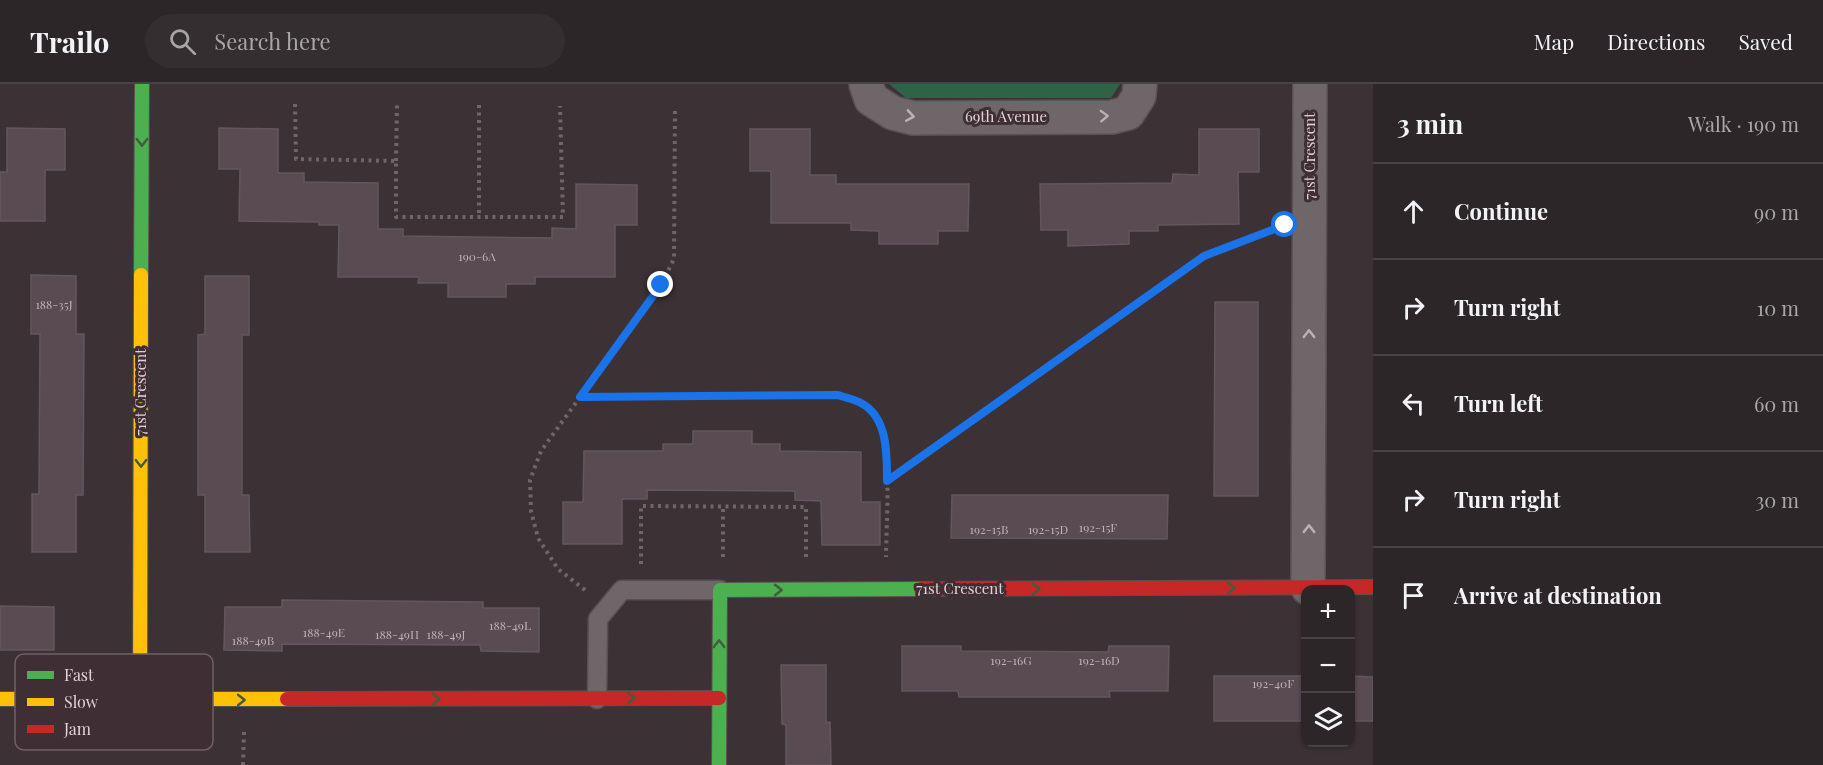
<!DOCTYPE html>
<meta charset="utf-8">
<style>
body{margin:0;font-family:"Playfair Display",serif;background:#352e30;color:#f1f3f6}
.controls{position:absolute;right:18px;bottom:18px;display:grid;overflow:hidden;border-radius:12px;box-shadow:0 2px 4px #0004}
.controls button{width:54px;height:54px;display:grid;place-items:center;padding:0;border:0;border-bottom:2px solid #484345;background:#2d2628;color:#f1f3f6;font:30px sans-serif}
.stop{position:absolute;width:18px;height:18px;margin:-14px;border:4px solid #1a73e8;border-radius:50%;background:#fff}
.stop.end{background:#1a73e8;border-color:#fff;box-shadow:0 2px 6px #0008}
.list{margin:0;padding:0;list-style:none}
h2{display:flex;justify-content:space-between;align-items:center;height:78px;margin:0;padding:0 24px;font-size:26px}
h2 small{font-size:20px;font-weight:400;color:#a7a5a8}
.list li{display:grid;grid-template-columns:39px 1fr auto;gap:18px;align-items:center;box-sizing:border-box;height:96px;padding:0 24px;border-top:2px solid #484345}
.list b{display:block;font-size:22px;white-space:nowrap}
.list em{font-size:20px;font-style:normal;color:#a7a5a8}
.icon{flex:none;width:33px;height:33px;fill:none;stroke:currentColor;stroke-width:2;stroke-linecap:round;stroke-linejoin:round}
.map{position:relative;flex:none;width:1373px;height:681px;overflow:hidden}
header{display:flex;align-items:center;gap:36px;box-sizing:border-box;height:84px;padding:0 30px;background:#2d2628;border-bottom:2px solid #484345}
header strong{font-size:28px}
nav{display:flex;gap:33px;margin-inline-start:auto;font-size:21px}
.search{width:420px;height:54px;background:#352e30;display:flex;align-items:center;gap:15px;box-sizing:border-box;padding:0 21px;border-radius:33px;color:#a7a5a8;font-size:22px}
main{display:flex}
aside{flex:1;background:#2d2628}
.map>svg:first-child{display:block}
.green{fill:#2f6247}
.building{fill:#5a4a52;stroke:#61585c;stroke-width:1.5}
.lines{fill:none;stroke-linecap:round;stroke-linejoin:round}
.lane-casing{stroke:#585053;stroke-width:21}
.street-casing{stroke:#585053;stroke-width:36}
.fast-casing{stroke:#585053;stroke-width:16}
.slow-casing{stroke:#585053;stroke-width:16}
.jam-casing{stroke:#585053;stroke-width:16}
.path{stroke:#6e676a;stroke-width:4;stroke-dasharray:3 4.5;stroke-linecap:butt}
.lane{stroke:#6e6669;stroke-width:18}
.street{stroke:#6e6669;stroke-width:33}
.fast{stroke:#4caf50;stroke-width:14}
.slow{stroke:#ffc107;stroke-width:14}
.jam{stroke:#c62828;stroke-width:14}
.oneway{stroke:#beb2b7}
.oneway2{stroke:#445b3e}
.route{stroke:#1a73e8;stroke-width:8}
.labels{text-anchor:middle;stroke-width:6;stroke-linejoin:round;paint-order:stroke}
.number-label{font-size:12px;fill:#beb1b6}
.street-label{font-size:15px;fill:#e0d3d8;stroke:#402e35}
.key{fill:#402e35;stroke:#706066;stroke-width:1.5}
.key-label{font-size:16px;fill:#e0d3d8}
</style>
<header>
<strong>Trailo</strong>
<div class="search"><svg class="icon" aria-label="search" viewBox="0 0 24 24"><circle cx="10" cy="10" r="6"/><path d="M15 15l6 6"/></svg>Search here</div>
<nav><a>Map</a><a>Directions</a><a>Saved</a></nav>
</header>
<main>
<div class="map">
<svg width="1373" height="681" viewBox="0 0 1373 681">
<rect width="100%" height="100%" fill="#3c3236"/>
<!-- green -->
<polygon class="green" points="889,0 1120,0 1111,14 906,14"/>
<!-- building -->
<g class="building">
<polygon points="7,44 65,45 65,86 45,86 45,137 0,137 0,88 7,88"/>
<polygon points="219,44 278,45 278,89 304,89 304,98 378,99 378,145 403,145 403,152 552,154 552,144 576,145 576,100 637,101 637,141 615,141 615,193 535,193 535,200 506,200 506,213 448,213 448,199 418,199 419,193 338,193 339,141 319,141 319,138 239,137 240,85 219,85"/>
<polygon points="750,45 810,45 810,91 836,91 836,100 969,100 968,147 938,147 938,160 879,160 879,147 851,146 851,139 771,139 771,87 750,87"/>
<polygon points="1199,45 1259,45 1259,88 1238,88 1239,140 1158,141 1158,147 1129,147 1129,160 1068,162 1068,146 1041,146 1040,100 1172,99 1173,90 1199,91"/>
<polygon points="31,191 76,192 76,250 84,250 83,411 76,411 76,468 32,468 32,410 39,410 40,250 31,250"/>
<polygon points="205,192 249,192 249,251 242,251 242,411 249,411 250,468 205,468 205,411 198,411 198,251 205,250"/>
<polygon points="1215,218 1258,218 1258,412 1214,412"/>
<polygon points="693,347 752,347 752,360 780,360 780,367 861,368 861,418 880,418 880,461 822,461 821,417 795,416 795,407 647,406 647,415 622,415 622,460 563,460 563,418 583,418 584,367 663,367 663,360 693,360"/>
<polygon points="952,411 1168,411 1167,455 951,454"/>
<polygon points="282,516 483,518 483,524 539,524 539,568 481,567 480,561 282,560 282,567 224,566 225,523 282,523"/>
<polygon points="0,522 54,523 54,566 0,566"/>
<polygon points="902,562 961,562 961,567 1108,568 1109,562 1169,562 1168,607 1109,607 1110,613 959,613 958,607 902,607"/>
<polygon points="781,581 826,581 826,639 830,638 831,681 786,681 786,641 782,640"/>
<rect x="1214" y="592" width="91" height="45"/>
<polygon points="1350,592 1373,593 1373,637 1350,637"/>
</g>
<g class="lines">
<defs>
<polyline id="lane" points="597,615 598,535 622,506 720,506"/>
<g id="street">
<polyline points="866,0 871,15 893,29 913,34 1112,33 1128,29 1139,12 1140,0"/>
<polyline points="1308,504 1310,0"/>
</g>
<g id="fast">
<polyline points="141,191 142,0"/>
<polyline points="719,681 720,506 921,505"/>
</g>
<g id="slow">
<polyline points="0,615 287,615"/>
<polyline points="140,616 141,191"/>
</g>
<g id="jam">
<polyline points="921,505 1373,503"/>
<polyline points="287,615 719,614"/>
</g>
</defs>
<!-- lane casing -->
<use href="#lane" class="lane-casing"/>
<!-- street casing -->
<use href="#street" class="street-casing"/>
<!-- fast casing -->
<use href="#fast" class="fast-casing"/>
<!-- slow casing -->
<use href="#slow" class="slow-casing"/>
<!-- jam casing -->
<use href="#jam" class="jam-casing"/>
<!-- path -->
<g class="path">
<polyline points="295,20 296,75 396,77 396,133 563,133 560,22"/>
<polyline points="479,21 479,133"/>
<polyline points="396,77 397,21"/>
<path d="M580 313 839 311C854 317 867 321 877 335 893 356 886 443 886 473"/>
<polyline points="887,397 1204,172 1277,144"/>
<polyline points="723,473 723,422"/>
<polyline points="641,480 641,422 806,423 806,474"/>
<polyline points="585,506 558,485 538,454 531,427 530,396 541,367 661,201 674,175 675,23"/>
<polyline points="243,681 244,648"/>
</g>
<!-- lane -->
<use href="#lane" class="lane"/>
<!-- street -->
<use href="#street" class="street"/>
<!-- fast -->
<use href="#fast" class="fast"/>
<!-- slow -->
<use href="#slow" class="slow"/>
<!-- jam -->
<use href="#jam" class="jam"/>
</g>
<!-- one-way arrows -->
<defs><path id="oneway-chevron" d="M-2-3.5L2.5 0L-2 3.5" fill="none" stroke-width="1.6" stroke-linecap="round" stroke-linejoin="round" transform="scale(1.5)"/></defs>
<g class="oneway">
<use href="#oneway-chevron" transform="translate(910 32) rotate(9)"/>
<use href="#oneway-chevron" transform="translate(1104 32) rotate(-2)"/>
<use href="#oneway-chevron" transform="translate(1309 250) rotate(-90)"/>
<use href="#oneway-chevron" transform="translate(1309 445) rotate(-90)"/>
</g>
<g class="oneway2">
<use href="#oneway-chevron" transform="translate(142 58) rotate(90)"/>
<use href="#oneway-chevron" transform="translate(141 379) rotate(90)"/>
<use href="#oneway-chevron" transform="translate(1231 504)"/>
<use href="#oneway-chevron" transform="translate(1036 505)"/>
<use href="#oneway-chevron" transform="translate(778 506)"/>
<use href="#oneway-chevron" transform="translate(719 560) rotate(-90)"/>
<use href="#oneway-chevron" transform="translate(631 614)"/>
<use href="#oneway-chevron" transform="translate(436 615)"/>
<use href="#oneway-chevron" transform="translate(241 616)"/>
</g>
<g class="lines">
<!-- route -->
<path class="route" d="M661 201 580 313 838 311C846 314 855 315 861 319 888 333 887 371 887 397L1204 172 1285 141"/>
</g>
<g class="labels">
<!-- number labels -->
<g class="number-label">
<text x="477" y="177">190-6A</text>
<text x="54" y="225">188-35J</text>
<text x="1098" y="448">192-15F</text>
<text x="989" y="450">192-15B</text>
<text x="1048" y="450">192-15D</text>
<text x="510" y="546">188-49L</text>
<text x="324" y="553">188-49E</text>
<text x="397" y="555">188-49H</text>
<text x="446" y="555">188-49J</text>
<text x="253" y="561">188-49B</text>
<text x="1011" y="581">192-16G</text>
<text x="1099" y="581">192-16D</text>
<text x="1273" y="604">192-40F</text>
</g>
<!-- street labels -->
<g class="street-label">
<text x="1006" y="38">69th Avenue</text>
<text transform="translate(1310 72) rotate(-90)" y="5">71st Crescent</text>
<text transform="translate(141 308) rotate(-90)" y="5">71st Crescent</text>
<text x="960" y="510">71st Crescent</text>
</g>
</g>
<!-- legend -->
<rect x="15" y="570" width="198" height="96" rx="9" class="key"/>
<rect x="27" y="587" width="27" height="8" fill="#4caf50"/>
<rect x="27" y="614" width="27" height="8" fill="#ffc107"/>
<rect x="27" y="641" width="27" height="8" fill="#c62828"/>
<g class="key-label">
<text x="64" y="597">Fast</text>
<text x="64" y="624">Slow</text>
<text x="64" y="651">Jam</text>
</g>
</svg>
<div class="controls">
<button>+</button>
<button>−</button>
<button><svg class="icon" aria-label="layers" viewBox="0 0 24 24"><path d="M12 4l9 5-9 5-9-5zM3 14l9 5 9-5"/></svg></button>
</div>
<div class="stop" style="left:1285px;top:141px"></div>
<div class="stop end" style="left:661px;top:201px"></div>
</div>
<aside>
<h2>3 min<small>Walk · 190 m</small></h2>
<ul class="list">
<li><svg class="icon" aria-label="ahead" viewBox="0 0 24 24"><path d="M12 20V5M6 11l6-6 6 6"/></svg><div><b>Continue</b></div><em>90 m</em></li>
<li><svg class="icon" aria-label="right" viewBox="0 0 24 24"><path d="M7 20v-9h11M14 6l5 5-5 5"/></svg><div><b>Turn right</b></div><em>10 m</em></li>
<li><svg class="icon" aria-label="left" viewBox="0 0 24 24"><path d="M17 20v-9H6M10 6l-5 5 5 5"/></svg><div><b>Turn left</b></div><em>60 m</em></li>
<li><svg class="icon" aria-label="right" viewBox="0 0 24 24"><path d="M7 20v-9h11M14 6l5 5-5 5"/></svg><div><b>Turn right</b></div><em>30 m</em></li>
<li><svg class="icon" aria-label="arrive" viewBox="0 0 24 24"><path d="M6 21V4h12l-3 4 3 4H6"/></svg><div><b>Arrive at destination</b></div></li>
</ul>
</aside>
</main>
